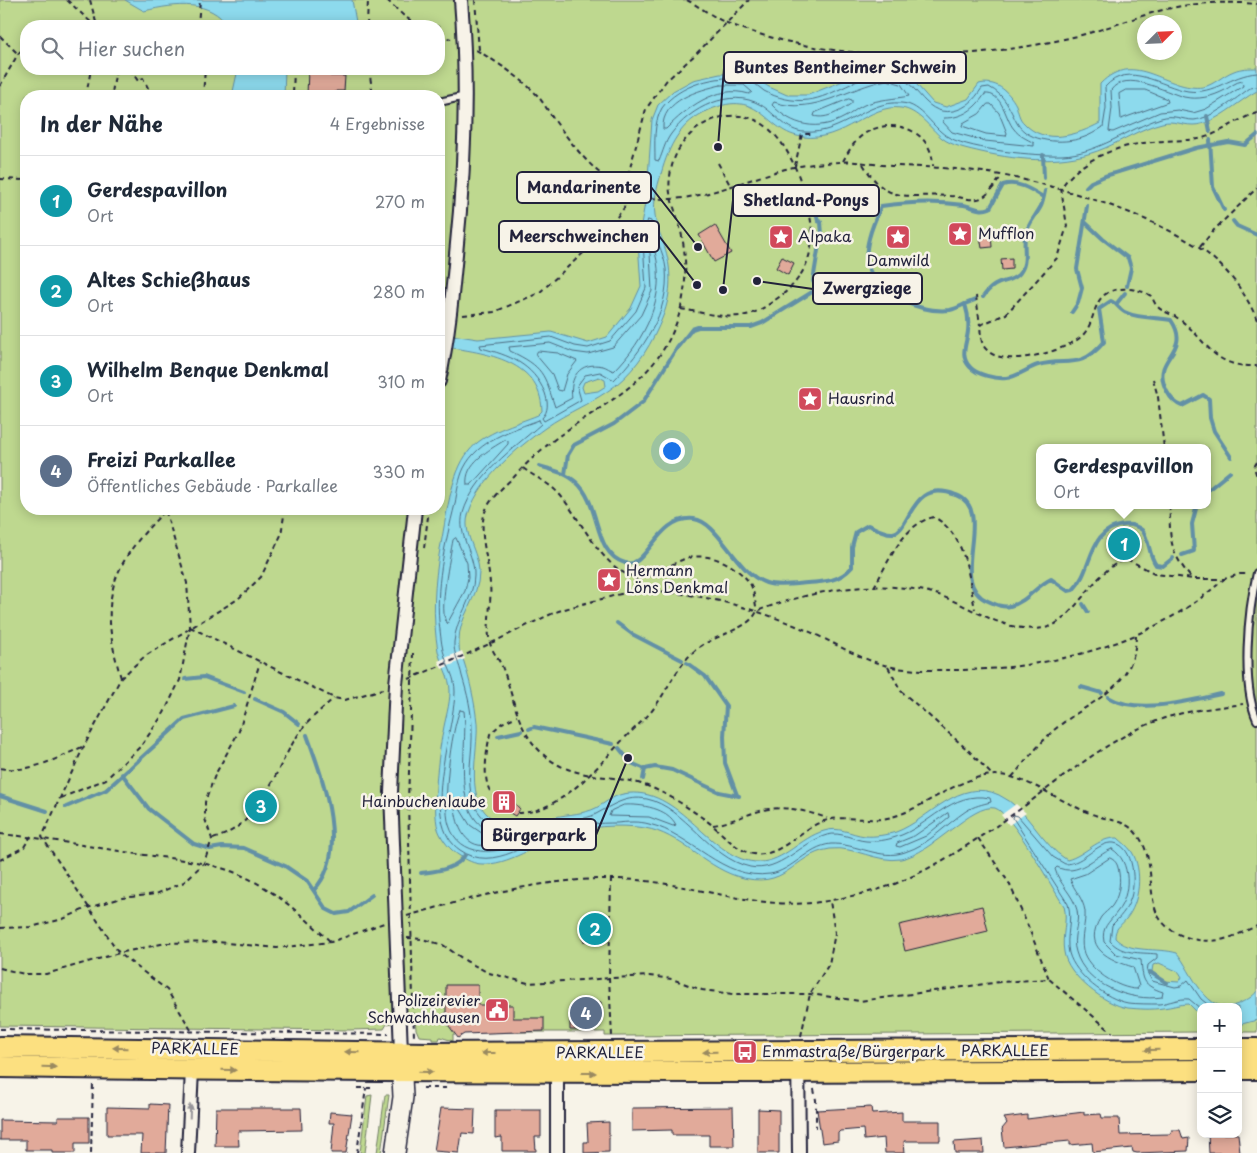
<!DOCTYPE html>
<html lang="de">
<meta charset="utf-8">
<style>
body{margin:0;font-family:"Playpen Sans",sans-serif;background:#f6f6f7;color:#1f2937}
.controls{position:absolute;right:15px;bottom:15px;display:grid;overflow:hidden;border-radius:10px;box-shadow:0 2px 12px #0003}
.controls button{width:45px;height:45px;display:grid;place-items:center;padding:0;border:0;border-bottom:1px solid #e0e1e3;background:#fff;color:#1f2937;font:25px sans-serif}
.compass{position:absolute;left:1137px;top:15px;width:45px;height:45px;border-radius:50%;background:#fff;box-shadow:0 2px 12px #0003;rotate:66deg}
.you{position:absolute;left:671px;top:450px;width:18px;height:18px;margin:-12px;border:4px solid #fff;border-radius:50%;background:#1a73e8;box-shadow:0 0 0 8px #1a73e833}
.badge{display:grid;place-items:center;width:32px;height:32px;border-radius:50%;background:#0f766e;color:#fff;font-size:16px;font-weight:700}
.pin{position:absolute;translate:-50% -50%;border:2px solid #fff;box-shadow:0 1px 5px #0006}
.popup{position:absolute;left:1036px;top:444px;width:175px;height:65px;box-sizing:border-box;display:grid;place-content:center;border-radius:10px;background:#fff;filter:drop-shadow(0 1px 4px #0005);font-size:16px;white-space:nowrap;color:#747a83}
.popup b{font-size:19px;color:#1f2937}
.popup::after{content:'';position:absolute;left:50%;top:100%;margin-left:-10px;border:10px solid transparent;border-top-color:#fff}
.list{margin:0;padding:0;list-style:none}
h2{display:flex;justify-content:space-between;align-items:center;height:65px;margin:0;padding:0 20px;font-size:21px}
h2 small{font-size:16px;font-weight:400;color:#747a83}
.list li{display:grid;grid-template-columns:32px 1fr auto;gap:15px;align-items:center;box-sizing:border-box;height:90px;padding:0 20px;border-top:1px solid #e0e1e3}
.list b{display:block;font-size:19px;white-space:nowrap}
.list p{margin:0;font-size:16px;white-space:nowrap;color:#747a83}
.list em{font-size:16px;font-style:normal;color:#747a83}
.icon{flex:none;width:28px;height:28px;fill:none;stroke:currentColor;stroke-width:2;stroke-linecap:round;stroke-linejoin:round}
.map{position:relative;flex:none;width:1257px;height:1153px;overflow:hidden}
.search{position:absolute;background:#fff;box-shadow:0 2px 12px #0003;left:20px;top:20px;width:425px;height:55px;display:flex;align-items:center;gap:12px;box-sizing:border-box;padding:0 18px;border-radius:20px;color:#747a83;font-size:19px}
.panel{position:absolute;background:#fff;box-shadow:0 2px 12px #0003;left:20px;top:90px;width:425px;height:425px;border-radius:20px}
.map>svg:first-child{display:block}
.green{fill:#bed88f;stroke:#707d65;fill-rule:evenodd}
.water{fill:#8ddaed;stroke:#6290a6;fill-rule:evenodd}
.pier{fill:#f7f3e8}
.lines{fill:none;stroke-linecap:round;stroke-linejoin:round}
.shore{stroke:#4d6c82;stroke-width:1}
.stream{stroke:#6290a6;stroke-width:4}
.building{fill:#e1aa9a;stroke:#22223b}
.service-casing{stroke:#22223b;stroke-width:10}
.minor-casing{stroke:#22223b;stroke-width:16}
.secondary-casing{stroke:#22223b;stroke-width:22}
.primary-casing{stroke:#22223b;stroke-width:24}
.path{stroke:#22223b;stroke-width:2;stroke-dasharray:5 4;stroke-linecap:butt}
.service{stroke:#f7f3e8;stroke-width:6}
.minor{stroke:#f7f3e8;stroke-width:12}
.secondary{stroke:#f7f3e8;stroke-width:19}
.primary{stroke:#fce080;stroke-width:20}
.oneway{fill:#9a8a61}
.oneway2{fill:#97959a}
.labels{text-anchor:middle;stroke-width:5;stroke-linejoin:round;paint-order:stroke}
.poi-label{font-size:15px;fill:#22223b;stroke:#f7f3e8;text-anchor:start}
.street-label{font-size:15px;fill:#22223b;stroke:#f7f3e8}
.leader{fill:none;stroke:#22223b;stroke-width:2}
.callout-dot{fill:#22223b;stroke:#f7f3e8;stroke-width:2}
.callout{fill:#f7f3e8;stroke:#22223b;stroke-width:2}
.callout-label{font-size:16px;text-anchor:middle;font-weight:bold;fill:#22223b}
</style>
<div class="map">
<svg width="1257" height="1153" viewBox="0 0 1257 1153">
<rect width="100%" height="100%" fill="#f7f3e8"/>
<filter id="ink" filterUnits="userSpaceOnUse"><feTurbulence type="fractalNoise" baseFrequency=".02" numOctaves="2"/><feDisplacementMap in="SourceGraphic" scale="10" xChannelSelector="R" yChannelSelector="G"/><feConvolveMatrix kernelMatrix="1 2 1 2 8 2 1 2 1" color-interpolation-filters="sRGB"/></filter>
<g filter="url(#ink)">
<!-- green -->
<g class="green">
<path d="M0 0H1257V1032H1238V1007H1201V1032L621 1036H605V1032H461L460 1034H453V1041L440 1037 439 1040H432V1037L419 1036 416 1029 415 1019 387 1024 384 1029 350 1030 0 1026ZM1144 22H1174V52H1144ZM26 26H439V69H26ZM26 96H439V509H26ZM1040 448H1208V505H1040Z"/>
<polygon points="372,1095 365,1153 360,1153 367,1096"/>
<polygon points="385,1095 389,1095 381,1153 377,1153"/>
</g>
<!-- water -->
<g class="water">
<path d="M125 0H352L356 22 354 26H228C210 0 178 3 144 11Z"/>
<path d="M1257 68V91C1238 101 1215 125 1193 125 1181 125 1174 120 1162 123 1142 128 1123 140 1105 148 1066 165 1022 161 981 152 969 149 952 146 942 138 930 128 918 110 901 108 870 103 843 142 803 137 765 133 762 87 709 110 680 122 669 146 661 174 657 188 653 201 655 215 656 226 661 235 664 245 672 268 672 293 663 316 653 342 638 367 616 385 595 402 567 412 545 428 517 448 480 479 469 512 461 534 479 551 479 573 479 598 458 617 459 642 459 653 460 651 464 662 470 681 475 703 477 723 479 753 462 802 495 820 515 832 535 822 555 817 569 814 584 814 596 808 605 803 613 796 623 794 680 783 711 863 759 862 784 862 801 837 824 831 839 826 850 834 865 836 874 837 886 835 896 832 929 820 959 776 999 795 1029 809 1040 844 1067 860 1086 855 1097 837 1118 838 1122 842 1128 846 1132 852 1143 870 1140 903 1126 919 1120 927 1115 927 1115 938 1130 954 1157 947 1177 953 1192 971 1206 1018 1238 1004 1246 1000 1252 998 1257 991V1020L1238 1025V1007H1201V1016L1189 1004C1180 1004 1172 1007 1163 1008 1152 1010 1138 1009 1128 1008 1105 1005 1067 975 1064 952 1061 936 1068 921 1064 906 1052 888 1012 813 995 808 972 803 933 853 901 859 877 863 854 846 830 849 791 855 788 892 736 876 703 865 680 834 645 828 620 824 585 826 561 835 538 844 507 866 482 864 474 864 467 860 460 856 450 850 442 840 438 829 432 808 438 754 443 732 445 719 450 705 450 691 450 676 441 665 438 651 432 616 434 584 440 549 446 520 450 474 469 451 484 432 516 424 538 415L542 411C541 358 480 352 439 346V333L478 339 551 332 588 343 607 337 631 308 641 286 638 242 647 192 652 120 658 105 673 91 693 80 720 74H748L769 87 787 95H808L863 73 887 69 901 71 909 76 933 103 946 107 968 99 979 84C995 80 1008 90 1016 105 1018 111 1019 119 1024 123 1044 146 1078 135 1100 123V84C1135 48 1167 92 1203 87 1214 85 1223 75 1234 71 1241 68 1250 68 1257 68ZM599 377 605 380 606 386 598 391 584 393 582 387 584 382ZM1159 963 1179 972 1182 977 1179 982 1164 981 1155 977 1152 971 1153 965Z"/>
<polygon points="238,69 285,69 284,96 232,96"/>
</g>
<!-- pier -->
<g class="pier">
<polygon points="462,651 465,659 442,669 438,661"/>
<polygon points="1016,804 1026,813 1009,825 1001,815"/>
</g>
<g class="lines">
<!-- shore -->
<g class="shore">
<path d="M1257 73C1230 75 1215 95 1188 91 1161 87 1129 60 1105 87L1106 108 1103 127C1097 131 1089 136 1082 138 1064 144 1028 143 1017 123 1009 108 1006 96 989 87L982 88C974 100 967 108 953 111 921 117 917 74 887 74 859 74 834 97 808 100 793 102 777 98 764 91 759 87 752 81 745 79 718 74 678 85 662 108 653 123 655 144 655 160L659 161C663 152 665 142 671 134 690 108 730 87 761 105 775 113 787 132 805 132 843 135 866 100 901 103 923 104 933 130 950 138 974 150 1034 156 1062 155 1097 154 1128 129 1161 118 1174 114 1182 120 1194 120 1213 118 1235 99 1250 88L1257 87"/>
<path d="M887 80 901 84 909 96C894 99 879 99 864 105 857 108 851 114 845 117 818 132 792 126 772 105L774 102C814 116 848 87 887 80Z"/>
<path d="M1242 81 1243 86 1206 109 1193 113 1178 110 1160 112 1113 132 1109 131 1112 108 1111 90C1126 69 1165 92 1184 97 1198 100 1212 97 1225 90 1230 87 1235 82 1242 81Z"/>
<path d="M721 85H744L752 92 749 94C716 84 687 108 666 129H663C661 100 699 90 721 85Z"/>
<polygon points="1126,90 1145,90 1167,99 1168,102 1121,119 1119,94"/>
<path d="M985 94C1003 92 1005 119 1014 129 1019 136 1027 139 1034 143V146L985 141 952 132 943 122 944 118C963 118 975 109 985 94Z"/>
<path d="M849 99 852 100V103C842 110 827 120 814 116L815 113Z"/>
<polygon points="988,104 991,104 999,113 1007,133 1006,136 986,134 962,126 963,123 979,114"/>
<path d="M648 220 651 221C654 237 664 252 666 269 670 312 642 351 614 380L600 372 585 375 577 386 581 400 544 421 542 418C549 411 548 402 545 393 533 364 509 355 481 348L480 345 551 337 575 346 588 348 610 341 636 311 646 288 643 242Z"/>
<path d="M652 250 655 252C667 296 645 340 614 371 610 370 607 367 603 366 579 361 569 378 572 398L555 407C544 374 544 367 510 351L509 347 550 343 573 352 588 354 613 347 641 315 652 291 650 253Z"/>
<polygon points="538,351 558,353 577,361 567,374 562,391 558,390 552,374 536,355"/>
<path d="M539 420 541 424C513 449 474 476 463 513 457 536 475 554 474 576 474 599 456 617 454 642 453 653 460 665 462 676 467 693 472 711 472 730 473 751 467 773 471 794 473 806 480 816 489 823 511 838 534 826 557 822 569 820 585 820 596 814 613 805 626 795 647 799 685 807 709 858 750 867 780 873 801 842 827 835 841 831 853 840 866 841 876 842 887 840 896 837 929 827 951 790 990 798L991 802C983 804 974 806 966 811 945 825 930 844 905 852 881 861 856 843 831 844 808 846 792 871 770 874 722 881 692 834 649 824 639 821 627 822 617 823 599 823 581 824 564 829 531 839 494 874 460 850 419 822 454 732 455 692 455 677 449 670 445 657 442 649 441 639 440 630 434 589 445 544 455 504 457 492 459 478 464 468 478 440 512 430 539 420Z"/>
<path d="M505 440 508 441V444L471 485H467C464 463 489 450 505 440Z"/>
<path d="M456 538 467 563 468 578 465 591 447 624C438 612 450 557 453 540Z"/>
<path d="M460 710 464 711C469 752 446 823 503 836 509 837 516 836 522 837L523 841C498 856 459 858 449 825 442 803 451 731 460 710Z"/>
<path d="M457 804 470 825 492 840V844C466 852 456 826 455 806Z"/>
<path d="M624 805C641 804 668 808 676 825L673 826 649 817 609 816 611 811Z"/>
<polygon points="948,813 949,817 926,836 900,847 896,846 897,843 914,836"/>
<path d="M1112 849C1132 861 1131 895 1117 912 1109 923 1101 927 1104 942L1116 954 1141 960C1143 980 1142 985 1163 992L1162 997C1131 1002 1085 985 1076 952 1071 938 1080 923 1077 910 1073 894 1059 884 1055 869L1057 867C1078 878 1094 856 1112 849Z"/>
<path d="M1110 858C1117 861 1118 866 1119 873 1121 884 1118 898 1112 906 1109 910 1104 913 1101 917 1081 948 1110 960 1133 967L1139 986 1137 989C1118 989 1087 969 1083 950 1080 937 1086 924 1085 911 1083 898 1074 890 1070 879L1085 874Z"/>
<path d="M1201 1009 1189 999C1179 998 1169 1003 1159 1004 1150 1004 1138 1004 1128 1003 1106 999 1075 975 1069 953 1065 937 1073 920 1068 904L1013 818 1014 815 1018 816 1053 857 1065 864C1084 864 1097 841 1114 843 1135 846 1136 886 1130 900 1126 911 1120 917 1112 925L1110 941C1123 955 1139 952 1157 954V958L1148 965 1147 972 1152 981 1175 987 1181 986 1188 980 1201 999 1211 1007"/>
</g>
<!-- stream -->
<g class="stream">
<polyline points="1207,116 1210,131"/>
<polyline points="1210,140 1213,187 1224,210"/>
<polyline points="1043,155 1044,178"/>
<polyline points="1086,187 1091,182 1105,176 1196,148 1228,142 1245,145 1257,135"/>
<path d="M1043 197C1032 190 1017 180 1003 185L990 208C980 212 974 207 964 205 937 201 908 202 881 206 874 222 861 251 869 269 880 297 922 313 950 310 955 309 961 306 965 304 968 313 969 322 968 331 967 343 959 356 970 367 977 375 996 379 1006 378 1017 377 1028 368 1038 365 1067 357 1080 371 1104 342L1099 309 1111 301C1118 304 1120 311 1127 313 1141 319 1156 317 1171 320 1175 326 1179 334 1177 342 1175 352 1165 360 1163 370 1160 383 1170 402 1182 406L1203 395 1209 399 1210 418 1214 431 1231 457"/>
<polyline points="1233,221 1237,226 1257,235"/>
<polyline points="1085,222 1103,239 1128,258 1131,268 1127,286"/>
<polyline points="817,289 813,281 820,238 822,235 821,222 818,221 814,203 821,199"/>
<path d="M983 297C997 277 1007 285 1018 275 1029 264 1023 249 1025 237 1027 224 1036 216 1041 206 1043 202 1044 196 1045 191"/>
<polyline points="1117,303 1125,293"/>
<polyline points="965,304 975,300"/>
<polyline points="1072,312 1078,303 1082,288 1077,269 1087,206"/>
<path d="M539 466C552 470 566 473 576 482 602 505 592 553 625 563 647 570 657 515 694 519 719 522 735 572 766 583 777 587 795 584 807 583 825 582 840 581 852 567V547L856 532 868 525C875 528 885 534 893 533 911 531 910 477 956 495 997 510 945 583 988 601 995 604 1002 608 1010 606 1027 602 1036 586 1051 579L1068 591 1073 590C1094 569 1087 529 1124 525 1130 524 1137 526 1142 530 1150 540 1148 554 1156 565L1163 566 1173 558"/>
<polyline points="565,474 568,455 574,445 614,424 643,402 677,348 692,329 698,327 751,327 762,323 817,289 837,298 867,291"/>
<polyline points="1208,490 1230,472"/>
<polyline points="1182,555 1194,551 1192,524 1197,505"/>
<polyline points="1083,604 1088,612"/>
<polyline points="617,623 632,634 682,660"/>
<polyline points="687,663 705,676 726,706 724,736 725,763 737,795"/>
<polyline points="185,679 204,677 244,692"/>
<polyline points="1081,687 1102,693"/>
<path d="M1108 697C1137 715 1189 701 1221 694"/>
<polyline points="255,699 284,712 299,724"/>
<polyline points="529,729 534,727 613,744"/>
<path d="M307 735C322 777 351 851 314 890"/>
<polyline points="498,736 521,731"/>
<polyline points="619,748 631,763 645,769 655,767 672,770 719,792 739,796"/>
<polyline points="122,774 149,809 194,844 210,849 222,847 244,848 285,866 307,881 326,909 336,914 349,912 372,895"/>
<polyline points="643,779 645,769"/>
<polyline points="0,796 47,811"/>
<polyline points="66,807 106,790 184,719 234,706"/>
<path d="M421 873C436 871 456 870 465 855"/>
<polyline points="1150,972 1167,983"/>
</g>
</g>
<!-- building -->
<g class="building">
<polygon points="308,69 330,69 330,76 345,76 344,91 336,91 336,96 307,96"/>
<polygon points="715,225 731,253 714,262 699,235"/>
<polygon points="991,235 992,247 982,248 980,236"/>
<polygon points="782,257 794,263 788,275 776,268"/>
<polygon points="1012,258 1012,269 1002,270 1001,259"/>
<circle cx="1124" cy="544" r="5"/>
<polygon points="505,793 520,809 515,816 495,804"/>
<polygon points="982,906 988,931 905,951 899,925"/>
<polygon points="585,916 608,918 606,942 583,941"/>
<polygon points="446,985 478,985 478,1005 513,1005 513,1018 544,1018 544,1031 464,1034 458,1038 443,1018 446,1014"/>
<polygon points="573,1002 601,1002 600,1027 579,1027 579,1030 570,1030 570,1008 572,1008"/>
<polygon points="150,1104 168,1105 166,1153 141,1153 142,1135 107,1135 107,1107 150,1108"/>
<polygon points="733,1107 734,1146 709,1146 709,1135 672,1135 672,1130 632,1131 632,1108"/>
<polygon points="871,1107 872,1114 902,1112 902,1121 940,1121 940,1141 904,1141 905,1153 885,1153 884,1138 864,1140 863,1129 840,1131 838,1133 838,1141 822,1143 817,1110"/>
<polygon points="216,1108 301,1108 302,1130 238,1131 239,1146 215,1146"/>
<polygon points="441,1108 475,1109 474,1134 462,1133 459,1153 434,1151"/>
<polygon points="758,1109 779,1110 779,1153 758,1153"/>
<polygon points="495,1110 541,1110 541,1137 535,1137 536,1151 502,1151 502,1137 495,1138"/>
<polygon points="330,1112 352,1114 346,1153 331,1153 334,1123 329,1123"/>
<polygon points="1084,1112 1084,1115 1101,1114 1102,1118 1119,1118 1120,1135 1170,1134 1172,1130 1180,1130 1183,1139 1189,1138 1188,1151 1137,1153 1133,1152 1132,1148 1093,1152 1092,1143 1070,1145 1070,1141 1004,1147 1002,1129 1007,1123 1004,1118 1027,1115 1027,1119"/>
<polygon points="58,1117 89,1117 89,1143 75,1143 75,1153 52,1153 52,1150 26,1150 26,1140 0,1140 0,1120 58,1121"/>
<polygon points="609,1122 609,1152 584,1153 584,1142 588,1142 587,1123"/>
<polygon points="1208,1134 1238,1134 1240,1153 1209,1153"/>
<polygon points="983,1140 984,1153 955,1153 954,1142"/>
</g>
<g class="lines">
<defs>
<g id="service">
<polyline points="439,102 466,96"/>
<path d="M1257 573C1248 611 1241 684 1257 720"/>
</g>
<g id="minor">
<path d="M439 381C448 339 452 297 456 254 465 169 468 85 461 0"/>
<polyline points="798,1051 799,1153"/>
<polyline points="401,1052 391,792 396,684 415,509"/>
<polyline points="188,1153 192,1070"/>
<polyline points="557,1153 557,1073"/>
</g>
<polyline id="secondary" points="395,1153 403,1097 401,1057"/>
<g id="primary">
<polyline points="0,1047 429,1053 1201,1049"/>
<polyline points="1238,1049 1257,1049"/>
<path d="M0 1067C400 1073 800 1073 1201 1070"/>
<polyline points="1238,1069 1257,1069"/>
</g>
</defs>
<!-- service casing -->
<use href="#service" class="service-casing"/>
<!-- minor casing -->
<use href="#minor" class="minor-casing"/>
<!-- secondary casing -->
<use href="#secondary" class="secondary-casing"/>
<!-- primary casing -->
<use href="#primary" class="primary-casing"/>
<!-- path -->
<g class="path">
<polyline points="67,0 95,26"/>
<polyline points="90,0 97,26"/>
<polyline points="387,0 405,17 421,26"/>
<polyline points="475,0 479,50"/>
<path d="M687 0C700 7 713 17 727 23 831 64 965 63 1073 37 1109 29 1145 12 1182 6 1207 2 1232 2 1257 4"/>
<polyline points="198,26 200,0"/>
<polyline points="367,26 368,0"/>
<polyline points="439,35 451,39"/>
<polyline points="0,36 18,54"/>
<path d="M476 50C497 62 520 77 537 95 544 103 549 113 555 121 578 152 603 186 642 196 690 209 747 177 794 167 809 164 824 163 839 162 857 160 879 166 897 166 926 167 954 168 983 172 1049 182 1142 211 1198 247 1224 264 1246 292 1257 320"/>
<polyline points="116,69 112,93 124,96"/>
<polyline points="130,69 138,81 143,78 151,94 145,96"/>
<polyline points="294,69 293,95 300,96"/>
<polyline points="369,69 373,96"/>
<polyline points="0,86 18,54 26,45"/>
<polyline points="86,96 91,69"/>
<polyline points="203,96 205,69"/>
<path d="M1257 113C1236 119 1220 135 1198 139 1183 141 1168 140 1153 142 1118 145 1080 159 1061 188L1067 226 1057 258 1006 314 980 325C981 334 980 344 987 350 1003 369 1068 351 1083 335 1098 319 1090 292 1121 289 1129 288 1145 291 1151 296 1153 298 1154 303 1157 306 1162 312 1170 313 1176 317 1209 339 1209 368 1257 366"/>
<path d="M843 161C848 152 855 140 864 134 893 115 933 131 933 166"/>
<polyline points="718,163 730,185"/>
<path d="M863 164C889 207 908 193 950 196 959 196 973 202 981 198 989 195 996 183 1002 176"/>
<polyline points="795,166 802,134 811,134"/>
<polyline points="0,179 26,180"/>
<polyline points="1200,247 1214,230 1257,188"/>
<polyline points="976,296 980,325"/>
<path d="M681 309C700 312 721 318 740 316 753 315 764 308 775 300 805 280 817 251 810 216 804 188 794 156 775 135 741 95 680 122 671 170 667 192 671 197 677 217 691 261 688 311 663 350 636 393 588 412 550 443 537 453 525 465 514 477 503 487 488 500 484 515 479 537 489 562 490 584 492 601 486 628 490 643 492 652 500 660 503 669 514 697 516 726 538 749 566 780 603 773 638 783 663 790 686 806 707 821 725 834 740 858 764 854 787 850 802 828 824 821 845 814 870 823 892 817 932 806 968 766 1011 777 1043 786 1070 808 1101 817 1114 821 1127 822 1136 833 1154 854 1148 884 1155 908 1162 934 1196 944 1220 940 1232 938 1245 931 1257 926"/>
<polyline points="463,315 494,312 539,293 601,237 624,208 627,179 646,109 666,81 696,54 749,0"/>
<polyline points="1153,379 1158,397 1164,448"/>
<polyline points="439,420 439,431"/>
<polyline points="1257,462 1254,467 1257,477"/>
<path d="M523 468C533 476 545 481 554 489 578 510 601 572 636 577 652 580 668 565 682 560 706 550 733 562 749 582 754 588 755 603 757 611"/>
<path d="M1170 505C1169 540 1170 552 1192 579"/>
<polyline points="424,548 429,509"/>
<path d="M874 587C889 561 903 524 934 517 967 536 968 576 975 609"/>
<polyline points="636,590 636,577"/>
<polyline points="190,627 334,698 345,700 383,689"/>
<polyline points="413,653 408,801 414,1038"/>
<polyline points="888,667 901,691 969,751 991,774"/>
<path d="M121 678C98 601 109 566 166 510"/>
<path d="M409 679C435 668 462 657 489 644 511 634 533 622 556 612 570 607 586 603 602 599 619 594 635 590 653 591 706 594 760 610 808 631 835 643 859 659 888 666 907 671 929 670 949 670 1044 671 1152 645 1224 579"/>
<path d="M0 768C29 774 58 758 84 746"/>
<path d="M1012 777C1025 762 1038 745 1053 731 1088 700 1136 691 1136 634"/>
<path d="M490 791C482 777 487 749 490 734L502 723 517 716"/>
<polyline points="61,798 106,779 141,746 164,713 180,680 190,627 187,583 165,509"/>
<path d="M518 813C558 813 594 771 619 744 629 733 641 723 651 712 666 693 673 673 692 653 710 635 749 631 757 611 809 591 875 579 929 592 970 603 1000 634 1044 628 1074 624 1093 568 1127 559L1156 574 1193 579H1224L1240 574H1248"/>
<path d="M713 825C733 822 750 812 769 809 788 806 809 812 827 818"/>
<path d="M0 834C44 838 87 846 131 853 169 859 208 860 243 876 276 891 304 917 331 942"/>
<polyline points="978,838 1009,883 1028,926 1049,979"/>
<path d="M213 839C266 823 273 767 303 728 312 717 323 708 334 698"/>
<polyline points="0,860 24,847 31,836"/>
<polyline points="611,878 609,978 612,1036"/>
<path d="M407 916C483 894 567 872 646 881 707 888 770 913 832 900 853 896 877 891 897 883 934 868 970 844 1002 822 1053 787 1100 742 1159 720 1186 710 1215 708 1243 704"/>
<polyline points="0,928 31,927 63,919 87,908 122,898 156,894 184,882 204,863 212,839 205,819 205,802 215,775 239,731 260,662"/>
<polyline points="407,938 422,939 443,945 466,961 489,973 528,983 649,976 672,979 702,990 733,994 810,994 860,1001 1000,982 1049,979 1113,1033"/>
<polyline points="0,968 24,974 46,974 119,953 166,943 218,942 277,948 331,942 384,923"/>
<polyline points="0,1029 389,1034"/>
<polyline points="191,1030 167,990 119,953 42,837 84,746 121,678 145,656 238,599 261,577 281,535 285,509"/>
<polyline points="801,1036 810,994 829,964 835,933 830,901"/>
<polyline points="358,1088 371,1088"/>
<polyline points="423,1088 448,1088"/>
<polyline points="814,1089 816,1100 816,1128"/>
<polyline points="91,1153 93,1083"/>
<polyline points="357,1153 366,1088"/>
</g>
<!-- service -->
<use href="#service" class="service"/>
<!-- minor -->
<use href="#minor" class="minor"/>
<!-- secondary -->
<use href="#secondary" class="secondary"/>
<!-- primary -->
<use href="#primary" class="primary"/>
</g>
<!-- one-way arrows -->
<defs><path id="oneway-solid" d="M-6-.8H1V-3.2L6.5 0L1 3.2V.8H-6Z" transform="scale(1.25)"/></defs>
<g class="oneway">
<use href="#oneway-solid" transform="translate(120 1048) rotate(-179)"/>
<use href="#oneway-solid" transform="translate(1152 1050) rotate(179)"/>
<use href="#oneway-solid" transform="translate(352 1052) rotate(-179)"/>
<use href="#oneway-solid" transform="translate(710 1052) rotate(179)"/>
<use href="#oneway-solid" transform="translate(488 1053) rotate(180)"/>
<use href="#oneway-solid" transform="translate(49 1067) rotate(1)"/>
<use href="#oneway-solid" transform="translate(229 1070) rotate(1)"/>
<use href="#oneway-solid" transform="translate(426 1072) rotate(1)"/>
<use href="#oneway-solid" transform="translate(589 1073)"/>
</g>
<use class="oneway2" href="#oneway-solid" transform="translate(190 1111) rotate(-88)"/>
</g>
<!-- icons -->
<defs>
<symbol id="sight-square" viewBox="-11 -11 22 22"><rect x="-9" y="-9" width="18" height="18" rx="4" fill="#d1495b" stroke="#f7f3e8"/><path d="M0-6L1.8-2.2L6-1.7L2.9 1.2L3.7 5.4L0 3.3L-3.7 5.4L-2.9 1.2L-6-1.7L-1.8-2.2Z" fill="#fff"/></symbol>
<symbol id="building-square" viewBox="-11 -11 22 22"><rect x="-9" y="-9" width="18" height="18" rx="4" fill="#d1495b" stroke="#f7f3e8"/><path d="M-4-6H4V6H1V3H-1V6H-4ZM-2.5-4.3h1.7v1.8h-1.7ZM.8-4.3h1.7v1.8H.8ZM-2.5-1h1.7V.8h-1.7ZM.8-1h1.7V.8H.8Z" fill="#fff"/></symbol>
<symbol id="civic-square" viewBox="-11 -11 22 22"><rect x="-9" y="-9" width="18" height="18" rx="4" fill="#d1495b" stroke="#f7f3e8"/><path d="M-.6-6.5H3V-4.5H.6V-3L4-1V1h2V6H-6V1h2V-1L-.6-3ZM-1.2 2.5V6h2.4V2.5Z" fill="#fff"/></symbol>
<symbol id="bus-square" viewBox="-11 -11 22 22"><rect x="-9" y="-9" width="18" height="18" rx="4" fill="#d1495b" stroke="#f7f3e8"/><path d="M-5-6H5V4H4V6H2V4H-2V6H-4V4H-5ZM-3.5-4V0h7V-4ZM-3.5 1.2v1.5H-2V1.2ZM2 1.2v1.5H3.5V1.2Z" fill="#fff"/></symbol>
</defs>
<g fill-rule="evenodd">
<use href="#sight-square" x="946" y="220" width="28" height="28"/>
<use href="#sight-square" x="767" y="223" width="28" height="28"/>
<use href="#sight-square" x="884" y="223" width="28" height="28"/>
<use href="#sight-square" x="796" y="385" width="28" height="28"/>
<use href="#sight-square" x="595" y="566" width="28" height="28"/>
<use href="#building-square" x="490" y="788" width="28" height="28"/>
<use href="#civic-square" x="483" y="996" width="28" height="28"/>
<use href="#bus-square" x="731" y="1038" width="28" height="28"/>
</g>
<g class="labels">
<!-- poi labels -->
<g class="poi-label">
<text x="978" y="239">Mufflon</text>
<text x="798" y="242">Alpaka</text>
<text x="898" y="266" text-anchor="middle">Damwild</text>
<text x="828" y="404">Hausrind</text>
<text x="626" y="576">Hermann<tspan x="626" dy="17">Löns Denkmal</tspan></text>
<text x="486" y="807" text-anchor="end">Hainbuchenlaube</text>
<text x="480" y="1006" text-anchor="end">Polizeirevier<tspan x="480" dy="17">Schwachhausen</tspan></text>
<text x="762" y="1057">Emmastraße/Bürgerpark</text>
</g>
<!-- street labels -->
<g class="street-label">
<text transform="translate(195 1049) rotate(1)" y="5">PARKALLEE</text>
<text x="1005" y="1056">PARKALLEE</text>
<text x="600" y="1058">PARKALLEE</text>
</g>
</g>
<!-- callouts -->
<path class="leader" d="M718 147L724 68M698 247L651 187M723 290L733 200M697 285L659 236M757 281L813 289M628 758L596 835"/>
<g class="callout-dot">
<circle cx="718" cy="147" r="5"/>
<circle cx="698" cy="247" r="5"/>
<circle cx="723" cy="290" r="5"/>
<circle cx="697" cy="285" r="5"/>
<circle cx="757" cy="281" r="5"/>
<circle cx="628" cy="758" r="5"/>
</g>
<g class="callout">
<rect x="724" y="52" width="242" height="31" rx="5"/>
<rect x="517" y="172" width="134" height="31" rx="5"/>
<rect x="733" y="185" width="146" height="31" rx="5"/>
<rect x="499" y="221" width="160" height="31" rx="5"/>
<rect x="813" y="273" width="109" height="31" rx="5"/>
<rect x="482" y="819" width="114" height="31" rx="5"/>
</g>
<g class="callout-label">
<text x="845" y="73">Buntes Bentheimer Schwein</text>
<text x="584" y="193">Mandarinente</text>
<text x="806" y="206">Shetland-Ponys</text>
<text x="579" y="242">Meerschweinchen</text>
<text x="867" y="294">Zwergziege</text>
<text x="539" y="841">Bürgerpark</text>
</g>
</svg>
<div class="controls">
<button>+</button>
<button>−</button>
<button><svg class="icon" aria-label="layers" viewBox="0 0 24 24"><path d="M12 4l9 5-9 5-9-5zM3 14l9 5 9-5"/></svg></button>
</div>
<svg class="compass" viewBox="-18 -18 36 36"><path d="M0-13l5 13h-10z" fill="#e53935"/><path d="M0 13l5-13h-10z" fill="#747a83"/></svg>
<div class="you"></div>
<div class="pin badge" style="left:1124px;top:544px;background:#0f9aa8">1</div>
<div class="popup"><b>Gerdespavillon</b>Ort</div>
<div class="pin badge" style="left:595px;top:929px;background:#0f9aa8">2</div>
<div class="pin badge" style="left:261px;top:806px;background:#0f9aa8">3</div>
<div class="pin badge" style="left:586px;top:1013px;background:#5c6f8a">4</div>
<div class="search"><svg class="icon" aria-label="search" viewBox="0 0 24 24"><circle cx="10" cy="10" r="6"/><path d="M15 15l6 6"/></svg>Hier suchen</div>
<section class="panel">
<h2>In der Nähe<small>4 Ergebnisse</small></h2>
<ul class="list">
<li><span class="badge" style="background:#0f9aa8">1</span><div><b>Gerdespavillon</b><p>Ort</p></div><em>270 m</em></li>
<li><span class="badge" style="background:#0f9aa8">2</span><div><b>Altes Schießhaus</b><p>Ort</p></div><em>280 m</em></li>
<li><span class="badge" style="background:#0f9aa8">3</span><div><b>Wilhelm Benque Denkmal</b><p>Ort</p></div><em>310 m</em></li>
<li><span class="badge" style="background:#5c6f8a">4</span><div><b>Freizi Parkallee</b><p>Öffentliches Gebäude · Parkallee</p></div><em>330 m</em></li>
</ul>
</section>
</div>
